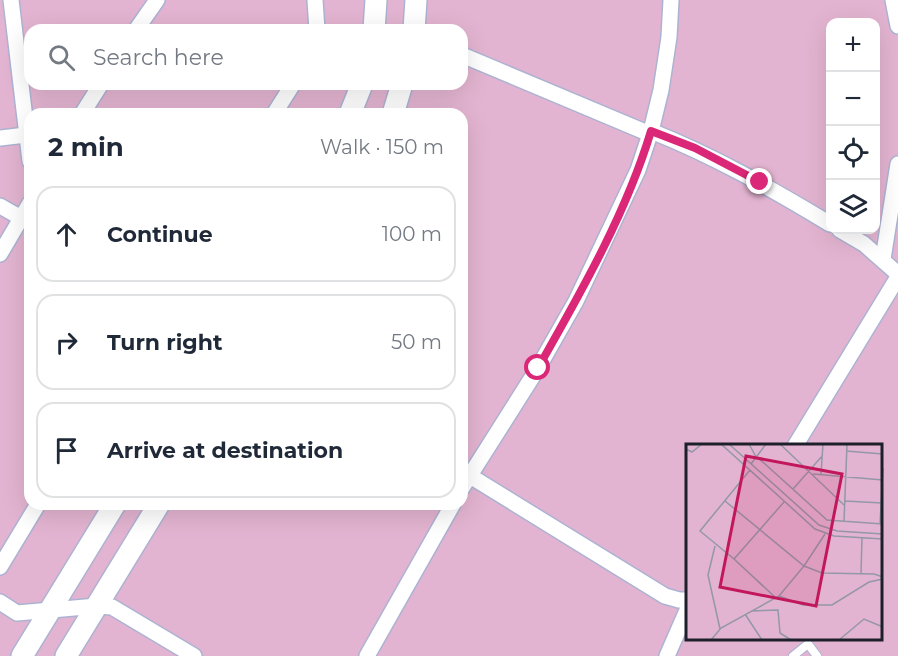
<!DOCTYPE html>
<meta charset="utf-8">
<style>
body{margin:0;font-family:Montserrat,sans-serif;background:#f2f2f3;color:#1f2937}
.controls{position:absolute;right:18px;top:18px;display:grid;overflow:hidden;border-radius:12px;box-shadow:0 6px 24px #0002}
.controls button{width:54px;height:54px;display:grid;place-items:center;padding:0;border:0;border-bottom:2px solid #e0e1e3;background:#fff;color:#1f2937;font:30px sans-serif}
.stop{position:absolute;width:18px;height:18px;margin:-14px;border:4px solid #db2777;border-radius:50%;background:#fff}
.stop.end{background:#db2777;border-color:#fff;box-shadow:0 2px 6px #0008}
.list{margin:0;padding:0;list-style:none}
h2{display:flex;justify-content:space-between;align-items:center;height:78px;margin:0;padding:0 24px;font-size:26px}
h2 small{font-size:20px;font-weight:400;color:#747a83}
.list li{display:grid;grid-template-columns:39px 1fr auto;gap:18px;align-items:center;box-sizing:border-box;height:96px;margin:0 12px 12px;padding:0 12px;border:2px solid #e0e1e3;border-radius:18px}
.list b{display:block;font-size:22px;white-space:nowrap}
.list em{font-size:20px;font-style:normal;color:#747a83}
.icon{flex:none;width:33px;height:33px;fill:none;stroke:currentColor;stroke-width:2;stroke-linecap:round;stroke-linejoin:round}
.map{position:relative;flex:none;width:898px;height:656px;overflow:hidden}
.search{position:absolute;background:#fff;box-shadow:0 6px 24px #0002;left:24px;top:24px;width:444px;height:66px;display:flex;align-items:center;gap:15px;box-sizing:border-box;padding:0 21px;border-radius:18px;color:#747a83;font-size:22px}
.panel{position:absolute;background:#fff;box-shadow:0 6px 24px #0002;left:24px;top:108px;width:444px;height:402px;border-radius:18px}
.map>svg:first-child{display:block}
.green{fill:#e3b4d1;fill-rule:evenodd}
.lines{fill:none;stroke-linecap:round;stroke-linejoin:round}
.service-casing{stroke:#acb3d2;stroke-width:10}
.minor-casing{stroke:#acb3d2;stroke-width:18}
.secondary-casing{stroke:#acb3d2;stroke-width:24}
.service{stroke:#fff;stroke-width:8}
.minor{stroke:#fff;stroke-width:15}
.secondary{stroke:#fff;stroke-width:21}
.route{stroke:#db2777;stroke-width:8}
.inset-road{fill:none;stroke:#9397a7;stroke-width:1.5}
.view{fill:#c2185b;fill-opacity:0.15;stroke:#c2185b;stroke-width:3}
.inset-edge{fill:none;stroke:#1d202b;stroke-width:3}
</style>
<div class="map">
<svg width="898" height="656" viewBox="0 0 898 656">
<rect width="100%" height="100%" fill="#e1e6fa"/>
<!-- green -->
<path class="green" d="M0 0H898V656H0ZM830 22H876V230H830ZM30 30H462V84H30ZM30 114H462V504H30ZM688 446H882V640H688Z"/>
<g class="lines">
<defs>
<polyline id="service" points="793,656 808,644 817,656"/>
<g id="minor">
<polyline points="11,0 30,161"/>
<polyline points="315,0 317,30"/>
<polyline points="893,0 898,26"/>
<polyline points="136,30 157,0"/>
<polyline points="462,55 650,134"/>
<polyline points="82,114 101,84"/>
<polyline points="274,114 293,84"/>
<path d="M651 131C714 156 772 189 830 224"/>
<polyline points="0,138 26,135"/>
<polyline points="0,206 30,223"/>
<polyline points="840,230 864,244 898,274"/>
<polyline points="0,254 30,203"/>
<polyline points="883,259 898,164"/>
<polyline points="795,446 898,277"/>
<polyline points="462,471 665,596 679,600 688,600"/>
<polyline points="462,488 538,368 576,301 638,170 651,131 661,90 669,37 671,0"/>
<polyline points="0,567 38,504"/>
<polyline points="0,602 17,613 97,606 112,607 194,656"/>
<polyline points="367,656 453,504"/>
<polyline points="667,656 688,608"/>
</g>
<g id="secondary">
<polyline points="374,30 376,0"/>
<polyline points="414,30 416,0"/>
<polyline points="350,114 362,84"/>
<polyline points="393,114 402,84"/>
<polyline points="22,656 115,504"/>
<polyline points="66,656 159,504"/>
</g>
</defs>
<!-- service casing -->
<use href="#service" class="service-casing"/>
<!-- minor casing -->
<use href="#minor" class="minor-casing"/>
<!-- secondary casing -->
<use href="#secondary" class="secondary-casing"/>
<!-- service -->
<use href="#service" class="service"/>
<!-- minor -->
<use href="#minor" class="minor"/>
<!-- secondary -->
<use href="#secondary" class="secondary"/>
</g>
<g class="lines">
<!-- route -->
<path class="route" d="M538 368C581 292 626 214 651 131L695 148 760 182"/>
</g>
<!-- overview -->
<g transform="translate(686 444)">
<rect width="196" height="196" fill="#e1e6fa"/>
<path d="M0 0H196V196H0Z" fill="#e3b4d1"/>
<path class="inset-road" d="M35 0 129 85 148 92 197 95M43 0 133 81 151 87 197 90M63 0 69 11 141 76 197 80M94 0 158 61M0 5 6 8 16 0M160 7 197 10M65 20 80 0M127 30 197 36M135 30 137 0M107 45 137 11M39 57 118 122 136 129 188 130 197 133M159 57 196 59M158 78 161 0M194 80 197 24M29 102 22 131 34 185M48 115 14 87 64 26M118 122 139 90M175 129 176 94M93 152 117 161H146L183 138 197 135M90 154 48 115 98 58M66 167 92 166 94 189 105 196M59 170 76 196M25 196 35 184 93 152 118 122M153 196 178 175 197 183"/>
<path class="view" d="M60 12 156 30 130 162 34 143Z"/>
<rect width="196" height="196" class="inset-edge"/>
</g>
</svg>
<div class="controls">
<button>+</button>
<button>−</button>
<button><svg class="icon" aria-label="locate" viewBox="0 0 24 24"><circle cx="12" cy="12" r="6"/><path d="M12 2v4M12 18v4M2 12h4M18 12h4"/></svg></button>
<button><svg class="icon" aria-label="layers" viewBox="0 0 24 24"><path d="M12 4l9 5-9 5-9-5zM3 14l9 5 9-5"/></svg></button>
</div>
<div class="stop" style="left:538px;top:368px"></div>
<div class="stop end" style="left:760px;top:182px"></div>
<div class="search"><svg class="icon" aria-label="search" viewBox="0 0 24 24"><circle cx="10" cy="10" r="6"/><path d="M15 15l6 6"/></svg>Search here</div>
<section class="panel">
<h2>2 min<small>Walk · 150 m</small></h2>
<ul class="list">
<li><svg class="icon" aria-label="ahead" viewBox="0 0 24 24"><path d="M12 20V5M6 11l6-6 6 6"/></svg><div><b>Continue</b></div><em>100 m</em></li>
<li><svg class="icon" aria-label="right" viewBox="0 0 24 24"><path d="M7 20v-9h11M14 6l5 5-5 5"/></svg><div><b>Turn right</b></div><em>50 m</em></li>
<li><svg class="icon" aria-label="arrive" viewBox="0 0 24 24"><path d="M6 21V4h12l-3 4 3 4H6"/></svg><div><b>Arrive at destination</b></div></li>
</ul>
</section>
</div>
